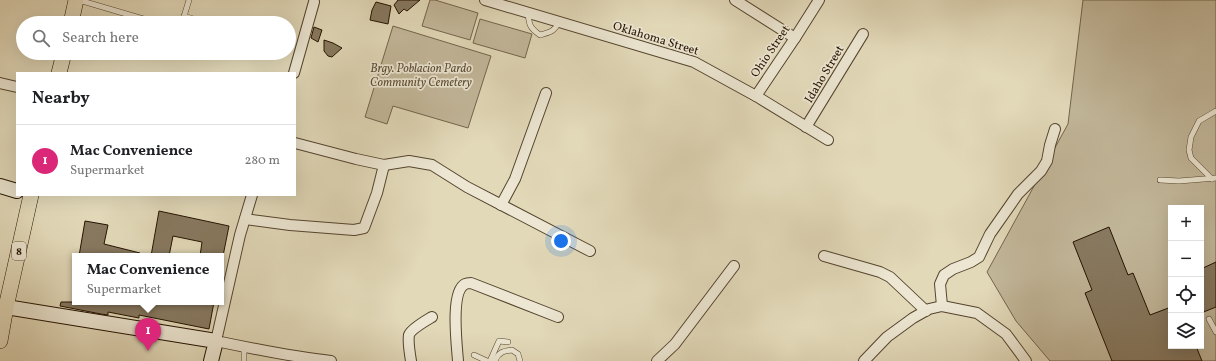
<!DOCTYPE html>
<meta charset="utf-8">
<style>
body{margin:0;font-family:Vollkorn,serif;background:#f2f2f2;color:#202124}
.controls{position:absolute;right:12px;bottom:12px;display:grid;overflow:hidden;border-radius:0px;box-shadow:0 4px 16px #0002}
.controls button{width:36px;height:36px;display:grid;place-items:center;padding:0;border:0;border-bottom:1px solid #e0e0e0;background:#fff;color:#202124;font:20px sans-serif}
.you{position:absolute;left:561px;top:241px;width:14px;height:14px;margin:-10px;border:3px solid #fff;border-radius:50%;background:#1a73e8;box-shadow:0 0 0 6px #1a73e833}
.badge{display:grid;place-items:center;width:26px;height:26px;border-radius:50%;background:#db2777;color:#fff;font-size:13px;font-weight:700}
.pin{position:absolute;translate:-50% -33px;filter:drop-shadow(0 1px 2px #0008)}
.pin::after{content:'';position:absolute;top:21px;width:14px;height:12px;background:inherit;clip-path:polygon(0 0,100% 0,50% 100%)}
.popup{position:absolute;left:72px;top:253px;width:152px;height:52px;box-sizing:border-box;display:grid;place-content:center;border-radius:0px;background:#fff;filter:drop-shadow(0 1px 3px #0005);font-size:13px;white-space:nowrap;color:#757577}
.popup b{font-size:15px;color:#202124}
.popup::after{content:'';position:absolute;left:50%;top:100%;margin-left:-8px;border:8px solid transparent;border-top-color:#fff}
.list{margin:0;padding:0;list-style:none}
h2{display:flex;justify-content:space-between;align-items:center;height:52px;margin:0;padding:0 16px;font-size:17px}
h2 small{font-size:13px;font-weight:400;color:#757577}
.list li{display:grid;grid-template-columns:26px 1fr auto;gap:12px;align-items:center;box-sizing:border-box;height:72px;padding:0 16px;border-top:1px solid #e0e0e0}
.list b{display:block;font-size:15px;white-space:nowrap}
.list p{margin:0;font-size:13px;white-space:nowrap;color:#757577}
.list em{font-size:13px;font-style:normal;color:#757577}
.icon{flex:none;width:22px;height:22px;fill:none;stroke:currentColor;stroke-width:2;stroke-linecap:round;stroke-linejoin:round}
.map{position:relative;flex:none;width:1216px;height:361px;overflow:hidden}
.search{position:absolute;background:#fff;box-shadow:0 4px 16px #0002;left:16px;top:16px;width:280px;height:44px;display:flex;align-items:center;gap:10px;box-sizing:border-box;padding:0 14px;border-radius:22px;color:#757577;font-size:15px}
.panel{position:absolute;background:#fff;box-shadow:0 4px 16px #0002;left:16px;top:72px;width:280px;height:124px;border-radius:0px}
.map>svg:first-child{display:block}
.green{fill:#c2b79a;stroke:#73644d;fill-rule:evenodd}
.building{fill:#877960;stroke:#241200}
.lines{fill:none;stroke-linecap:round;stroke-linejoin:round}
.lane-casing{stroke:#54442e;stroke-width:6}
.street-casing{stroke:#54442e;stroke-width:12}
.secondary-casing{stroke:#241200;stroke-width:16}
.primary-casing{stroke:#241200;stroke-width:16}
.lane{stroke:#ece6d2;stroke-width:5}
.street{stroke:#ece6d2;stroke-width:10}
.secondary{stroke:#ece6d2;stroke-width:14}
.primary{stroke:#e2d9b9;stroke-width:15}
.labels{text-anchor:middle;stroke-width:3.5;stroke-linejoin:round;paint-order:stroke}
.shield{fill:#ece6d2;stroke:#60523f;stroke-width:1}
.shield-label{font-size:11px;font-weight:bold;fill:#241200}
.street-label{font-size:12px;fill:#241200;stroke:#ece6d2}
.park-label{font-size:12px;font-style:italic;fill:#5b4c36;stroke:#ece6d2}
</style>
<div class="map">
<svg width="1216" height="361" viewBox="0 0 1216 361">
<rect width="100%" height="100%" fill="#e2d9b9"/>
<filter id="stains"><feTurbulence type="fractalNoise" baseFrequency=".005" numOctaves="4"/><feColorMatrix values="0 0 0 0 .2 0 0 0 0 .09 0 0 0 0 .02 0 0 0 .5 -.17"/></filter>
<radialGradient id="worn" r=".72"><stop offset=".6" stop-color="#630" stop-opacity="0"/><stop offset="1" stop-color="#630" stop-opacity=".3"/></radialGradient>
<!-- green -->
<g class="green">
<polygon points="430,0 435,0 478,13 470,40 422,26"/>
<path d="M1083 0H1216V361H1050L1016 321 987 272 1068 124ZM1171 208H1201V346H1171Z"/>
<polygon points="480,19 532,34 525,58 473,43"/>
<polygon points="393,26 491,56 468,128 393,106 387,124 365,117"/>
</g>
<!-- building -->
<g class="building">
<polygon points="398,0 420,0 407,11 404,9 399,14 394,5"/>
<polygon points="376,2 391,6 388,24 370,20 372,10"/>
<polygon points="314,27 322,30 318,42 311,38"/>
<polygon points="324,40 333,43 342,48 332,57 328,56 324,51"/>
<polygon points="159,211 229,226 223,256 200,256 202,242 173,236 169,256 151,256"/>
<polygon points="85,221 108,225 104,244 140,253 140,256 79,256"/>
<polygon points="1109,227 1128,275 1133,273 1150,315 1171,307 1171,346 1196,346 1202,361 1112,361 1085,293 1092,290 1073,242"/>
<polygon points="1216,262 1216,307 1201,313 1201,269"/>
<polygon points="61,302 172,302 182,304 183,302 214,302 209,329 139,315 139,318 108,312 108,315 101,314 60,306"/>
</g>
<g class="lines">
<defs>
<g id="lane">
<polyline points="79,0 157,23"/>
<path d="M528 13C529 25 530 28 540 35 550 32 554 32 559 22"/>
<polyline points="184,16 206,23"/>
<polyline points="182,23 189,0"/>
<polyline points="1212,179 1191,158 1189,150 1191,137 1199,121 1216,111"/>
<polyline points="1160,180 1179,181 1216,178"/>
<polyline points="1209,319 1216,332"/>
<polyline points="474,355 487,361"/>
<polyline points="244,361 244,347"/>
<polyline points="490,361 499,341 508,342"/>
<path d="M495 361C498 352 504 351 512 350L518 354 520 361"/>
</g>
<g id="street">
<polyline points="485,0 694,62 756,96 828,140"/>
<polyline points="735,0 795,38"/>
<polyline points="294,73 314,2"/>
<polyline points="0,83 17,87"/>
<polyline points="756,96 795,38 819,0"/>
<polyline points="806,127 863,34"/>
<polyline points="295,143 356,159 384,165 409,161 432,165 467,187 590,251"/>
<path d="M252 195 240 235 216 341C254 349 292 357 331 361"/>
<polyline points="501,205 515,179 546,93"/>
<polyline points="245,219 290,225 354,230 364,228 377,193 384,165"/>
<polyline points="824,256 880,272 890,277 926,311"/>
<polyline points="942,306 940,284 944,275 953,269 971,262 979,257 990,234 1018,194 1041,171 1047,161 1050,145 1055,129"/>
<path d="M411 361C410 355 408 340 409 335 411 329 427 320 432 317"/>
<path d="M458 361C457 346 450 292 465 284 467 283 469 283 471 283L558 317"/>
<polyline points="657,361 675,344 734,266"/>
<polyline points="864,361 887,337 913,318 929,309 942,306 977,313 1006,334 1026,361"/>
</g>
<g id="secondary">
<polyline points="0,186 17,191"/>
<polyline points="6,307 216,341 211,361"/>
</g>
<g id="primary">
<polyline points="71,23 76,0"/>
<polyline points="59,73 64,53"/>
<polyline points="0,341 6,307 31,195"/>
</g>
</defs>
<!-- lane casing -->
<use href="#lane" class="lane-casing"/>
<!-- street casing -->
<use href="#street" class="street-casing"/>
<!-- secondary casing -->
<use href="#secondary" class="secondary-casing"/>
<!-- primary casing -->
<use href="#primary" class="primary-casing"/>
<!-- lane -->
<use href="#lane" class="lane"/>
<!-- street -->
<use href="#street" class="street"/>
<!-- secondary -->
<use href="#secondary" class="secondary"/>
<!-- primary -->
<use href="#primary" class="primary"/>
</g>
<g class="labels">
<!-- shield labels -->
<rect class="shield" x="12" y="242" width="14" height="18" rx="3"/>
<g class="shield-label">
<text x="19" y="255">8</text>
</g>
<!-- street labels -->
<g class="street-label">
<text transform="translate(656 38) rotate(17)" y="4">Oklahoma Street</text>
<text transform="translate(770 51) rotate(-56)" y="4">Ohio Street</text>
<text transform="translate(824 74) rotate(-59)" y="4">Idaho Street</text>
</g>
<!-- park labels -->
<g class="park-label">
<text x="421" y="72">Brgy. Poblacion Pardo<tspan x="421" dy="14">Community Cemetery</tspan></text>
</g>
</g>
<rect width="100%" height="100%" filter="url(#stains)"/>
<rect width="100%" height="100%" fill="url(#worn)"/>
</svg>
<div class="controls">
<button>+</button>
<button>−</button>
<button><svg class="icon" aria-label="locate" viewBox="0 0 24 24"><circle cx="12" cy="12" r="6"/><path d="M12 2v4M12 18v4M2 12h4M18 12h4"/></svg></button>
<button><svg class="icon" aria-label="layers" viewBox="0 0 24 24"><path d="M12 4l9 5-9 5-9-5zM3 14l9 5 9-5"/></svg></button>
</div>
<div class="you"></div>
<div class="pin badge" style="left:148px;top:351px">1</div>
<div class="popup"><b>Mac Convenience</b>Supermarket</div>
<div class="search"><svg class="icon" aria-label="search" viewBox="0 0 24 24"><circle cx="10" cy="10" r="6"/><path d="M15 15l6 6"/></svg>Search here</div>
<section class="panel">
<h2>Nearby<small></small></h2>
<ul class="list">
<li><span class="badge">1</span><div><b>Mac Convenience</b><p>Supermarket</p></div><em>280 m</em></li>
</ul>
</section>
</div>
